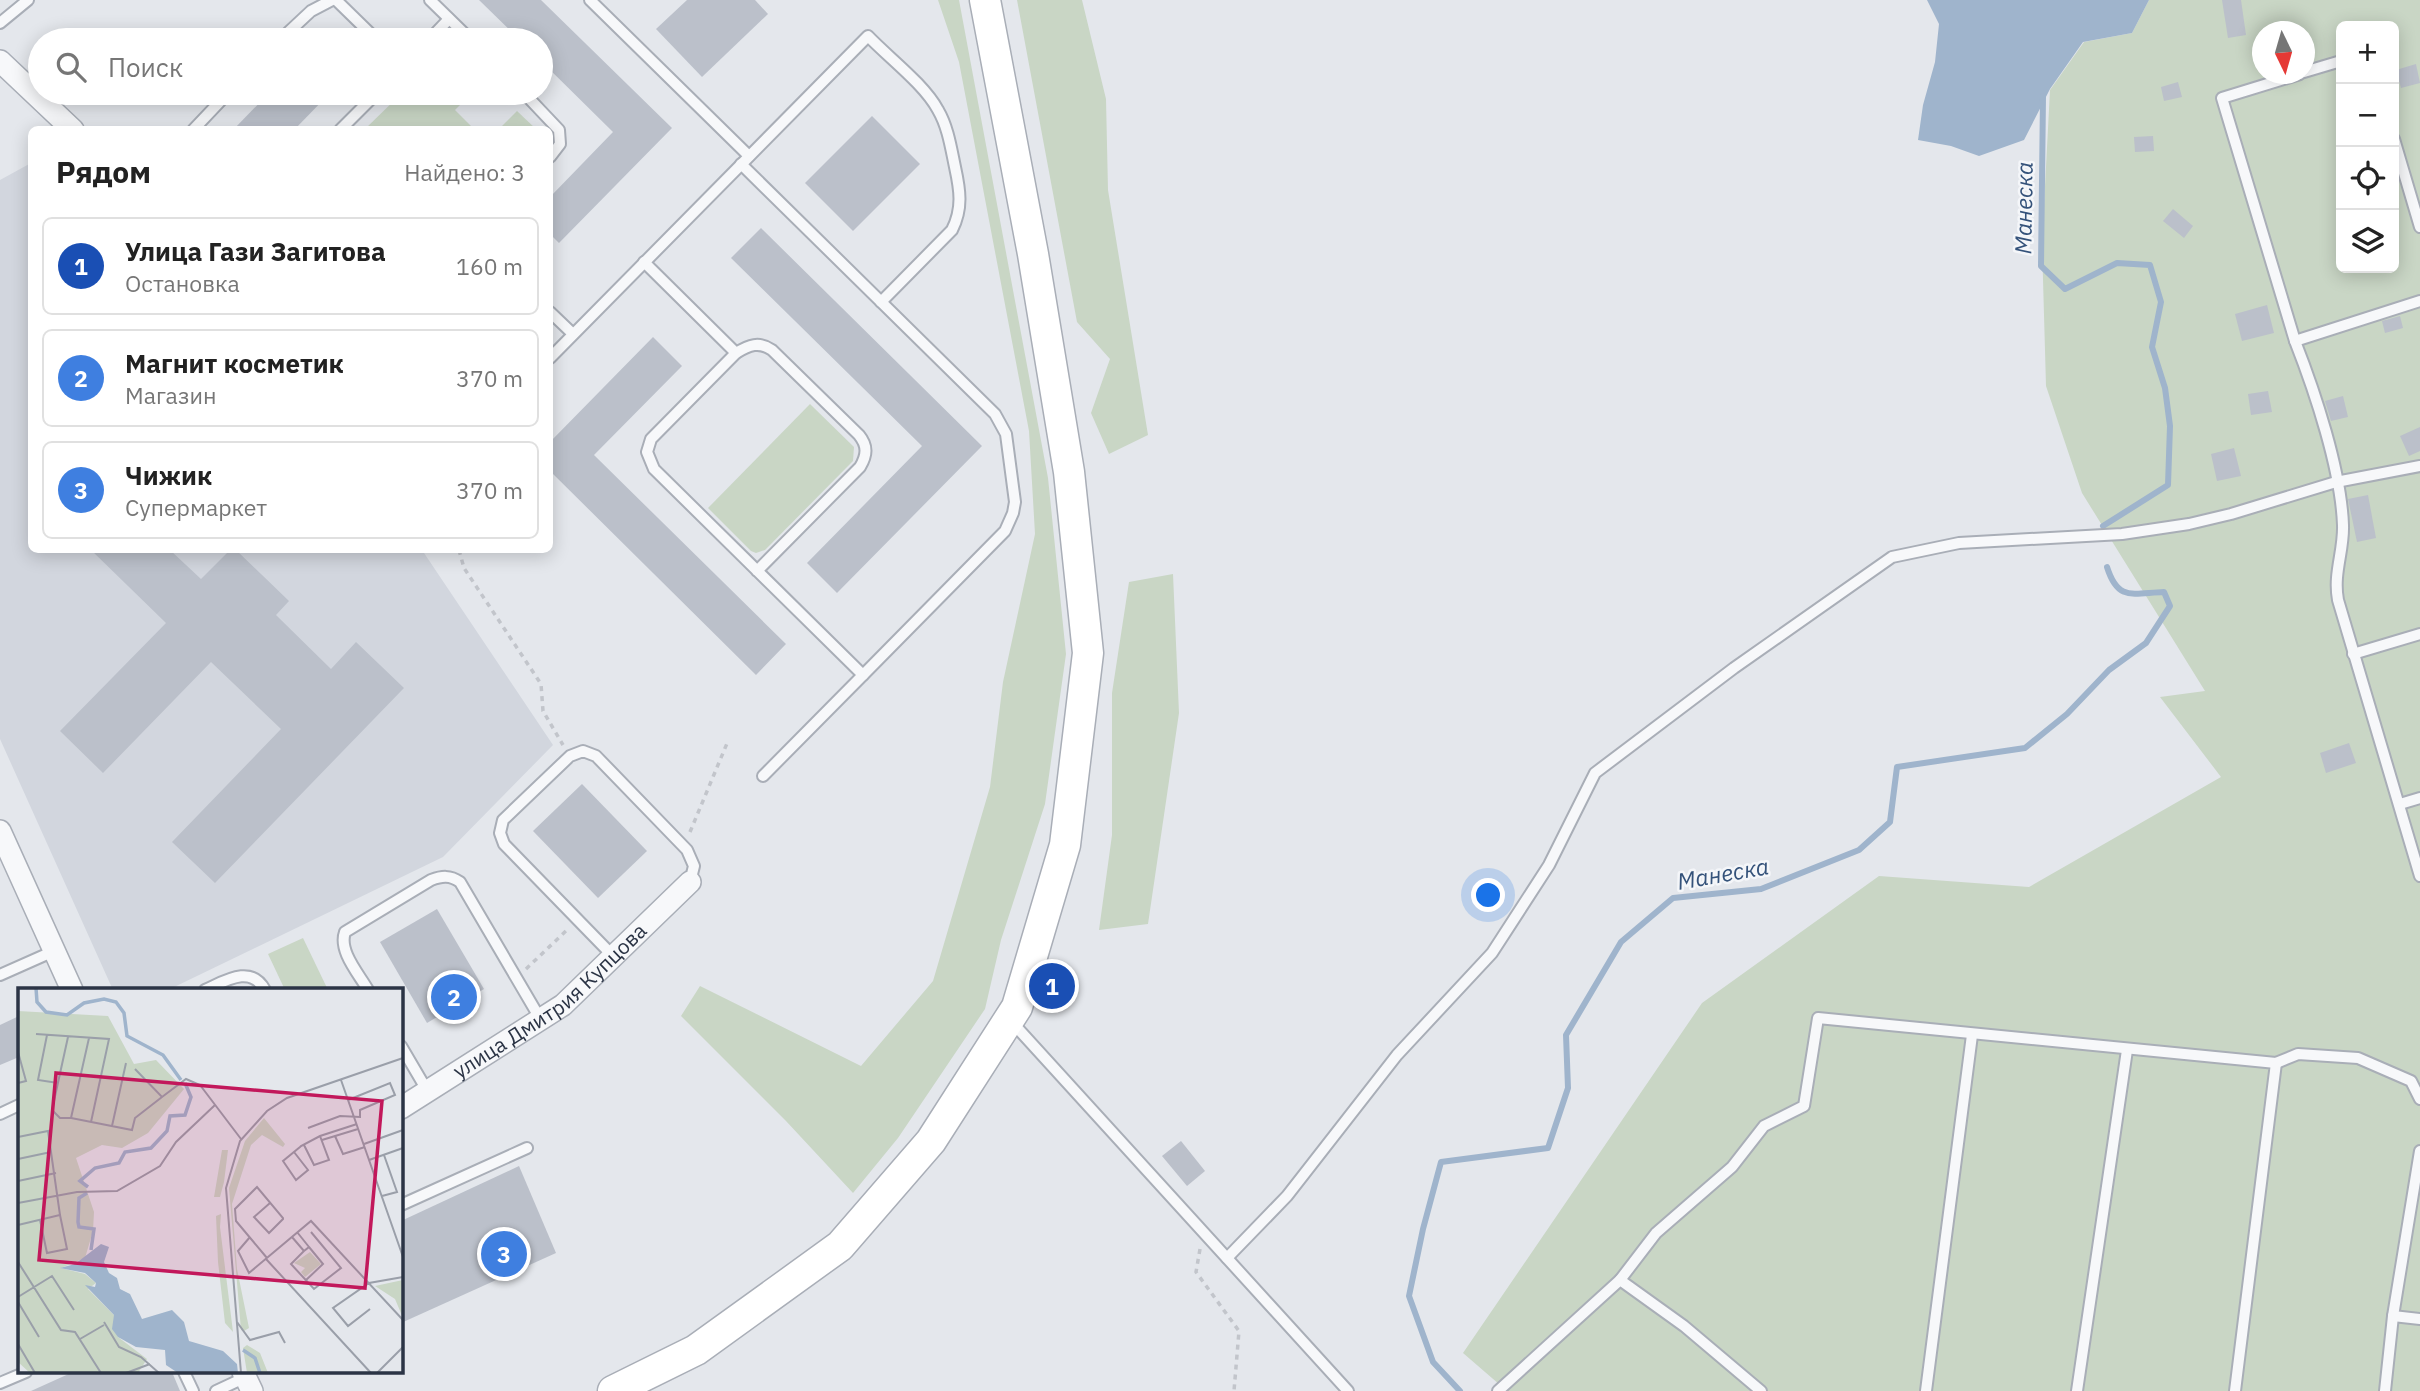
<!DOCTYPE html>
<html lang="ru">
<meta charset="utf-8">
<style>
body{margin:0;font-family:"IBM Plex Sans",sans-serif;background:#f6f6f6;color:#222}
.controls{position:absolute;right:21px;top:21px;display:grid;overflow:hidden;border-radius:10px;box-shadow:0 4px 18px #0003}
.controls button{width:63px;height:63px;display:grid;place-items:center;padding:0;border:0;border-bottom:2px solid #e0e0e0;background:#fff;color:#222;font:35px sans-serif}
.compass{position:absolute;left:2252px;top:21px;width:63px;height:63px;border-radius:50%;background:#fff;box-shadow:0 4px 18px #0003;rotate:175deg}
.you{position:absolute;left:1489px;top:896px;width:24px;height:24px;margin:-18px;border:5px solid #fff;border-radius:50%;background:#1a73e8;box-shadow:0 0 0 10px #1a73e833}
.badge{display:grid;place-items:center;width:46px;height:46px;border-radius:50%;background:#d93025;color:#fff;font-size:23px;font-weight:700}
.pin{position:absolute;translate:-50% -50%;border:4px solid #fff;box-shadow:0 2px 7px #0006}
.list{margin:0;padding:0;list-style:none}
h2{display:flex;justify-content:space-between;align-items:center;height:91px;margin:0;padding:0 28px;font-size:30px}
h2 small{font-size:23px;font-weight:400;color:#767676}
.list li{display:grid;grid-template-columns:46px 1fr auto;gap:21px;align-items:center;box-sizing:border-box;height:98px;margin:0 14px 14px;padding:0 14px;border:2px solid #e0e0e0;border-radius:10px}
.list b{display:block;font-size:26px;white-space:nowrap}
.list p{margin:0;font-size:23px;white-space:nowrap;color:#767676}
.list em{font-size:23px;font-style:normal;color:#767676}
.icon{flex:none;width:38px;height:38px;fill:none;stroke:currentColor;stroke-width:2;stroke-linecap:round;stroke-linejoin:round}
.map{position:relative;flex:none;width:2420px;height:1391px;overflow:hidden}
.search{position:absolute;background:#fff;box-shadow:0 4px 18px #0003;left:28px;top:28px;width:525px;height:77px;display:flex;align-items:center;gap:18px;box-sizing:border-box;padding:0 24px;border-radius:38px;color:#767676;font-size:26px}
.panel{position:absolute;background:#fff;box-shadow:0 4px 18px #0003;left:28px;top:126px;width:525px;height:427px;border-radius:10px}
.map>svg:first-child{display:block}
.built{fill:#d2d6de}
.green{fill:#c9d6c5;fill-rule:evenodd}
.water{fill:#9fb4cc}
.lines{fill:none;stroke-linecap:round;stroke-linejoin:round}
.stream{stroke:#9fb4cc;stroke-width:6}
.building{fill:#bbc0ca}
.service-casing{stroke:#a9aeb7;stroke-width:14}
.minor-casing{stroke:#a9aeb7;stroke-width:24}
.secondary-casing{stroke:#a9aeb7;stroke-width:33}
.path{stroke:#c2c5cb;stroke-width:3.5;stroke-dasharray:5 5;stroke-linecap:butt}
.service{stroke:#f7f8fa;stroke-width:10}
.minor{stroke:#f7f8fa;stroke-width:21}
.secondary{stroke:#fff;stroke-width:30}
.labels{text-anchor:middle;stroke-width:5;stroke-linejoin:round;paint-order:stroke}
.street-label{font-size:21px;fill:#2b3445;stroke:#f4f6f9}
.water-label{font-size:23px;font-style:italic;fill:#34527a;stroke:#f4f6f9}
.inset-river{fill:none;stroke:#9fb4cc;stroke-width:3.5}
.inset-road{fill:none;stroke:#9a9fa9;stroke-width:2}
.view{fill:#c2185b;fill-opacity:0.15;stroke:#c2185b;stroke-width:3.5}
.inset-edge{fill:none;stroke:#2b3445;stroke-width:3.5}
</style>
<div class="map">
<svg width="2420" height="1391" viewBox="0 0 2420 1391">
<rect width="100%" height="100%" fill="#e4e7ec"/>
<!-- built -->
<polygon class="built" points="31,163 32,550 422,550 553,745 443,857 168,990 113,990 0,739 0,180"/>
<!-- green -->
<g class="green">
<polygon points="938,0 959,0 1048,478 1066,654 1045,804 1001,940 985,1009 898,1138 853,1193 786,1121 681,1016 700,986 861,1066 933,981 990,787 1003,682 1035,534 1029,431 959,62"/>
<polygon points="1017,0 1082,0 1106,99 1108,190 1148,435 1109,454 1091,413 1110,359 1077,322"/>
<path d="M2149 0H2420V1391H1507L1463 1353 1702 1003 1879 876 2029 887 2221 777 2160 697 2205 691 2082 493 2046 386 2042 244 2050 90 2084 42 2132 33ZM2341 26H2394V268H2341ZM2262 32H2304V74H2262Z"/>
<polygon points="402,93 472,93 455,110 474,129 365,129"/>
<polygon points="517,111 536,129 499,129"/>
<polygon points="810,404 854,447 853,461 765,550 756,553 751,551 708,508"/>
<polygon points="1173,574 1179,713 1148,924 1099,930 1112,835 1112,693 1129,582"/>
<polygon points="303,938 328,990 285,990 268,954"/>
</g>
<!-- water -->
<polygon class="water" points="1927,0 2149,0 2132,33 2083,42 2050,89 2024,140 1979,156 1951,146 1918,140 1923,105 1935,62 1939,24"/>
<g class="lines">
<!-- stream -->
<g class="stream">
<polyline points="2043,96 2041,266 2065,289 2117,263 2150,265 2161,302 2152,347 2165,388 2170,426 2168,485 2103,526"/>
<path d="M1460 1391 1433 1362 1409 1296 1423 1229 1441 1162 1548 1148 1568 1088 1566 1035 1621 942 1673 898 1761 889 1859 850 1890 822 1897 767 2025 748 2067 714 2109 670 2146 643 2170 606 2164 592C2133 593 2118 602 2107 567"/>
</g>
</g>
<!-- building -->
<g class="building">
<polygon points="479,0 541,0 672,128 559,243 550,234 550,197 613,132 541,61 541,40 520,40"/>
<polygon points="687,0 755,0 768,14 702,77 656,29"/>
<polygon points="2222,0 2241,0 2246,35 2228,38"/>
<polygon points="2416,64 2420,83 2401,88 2396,70"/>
<polygon points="2178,82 2182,97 2164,101 2161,87"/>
<polygon points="269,93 330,93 294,130 233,130"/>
<polygon points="872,116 920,164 853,231 805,183"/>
<polygon points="2153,136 2154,151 2135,152 2134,137"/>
<polygon points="2173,209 2193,226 2184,238 2163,221"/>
<polygon points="761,228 982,446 837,593 807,563 922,446 731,258"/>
<polygon points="2267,305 2274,333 2242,341 2235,314"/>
<polygon points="2400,316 2403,328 2385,333 2382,321"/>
<polygon points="653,337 682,366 594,455 786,644 756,675 550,471 550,442"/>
<polygon points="2268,391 2272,412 2251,415 2248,394"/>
<polygon points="2343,396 2348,417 2331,421 2325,401"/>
<polygon points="2420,427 2420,451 2409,456 2400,436"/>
<polygon points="2234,448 2241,476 2217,481 2211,454"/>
<polygon points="2368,495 2376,538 2357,542 2348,499"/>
<polygon points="91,550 170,550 201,579 230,550 236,550 289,601 276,615 331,669 356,642 404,688 215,883 172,842 281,729 211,662 103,773 60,731 166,623"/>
<polygon points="2349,743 2356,763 2326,773 2320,753"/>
<polygon points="582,784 647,851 598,898 533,831"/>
<polygon points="437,909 484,989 427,1023 380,942"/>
<polygon points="19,1016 19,1057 0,1065 0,1025"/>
<polygon points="1181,1141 1205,1171 1187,1186 1162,1156"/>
<polygon points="519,1166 556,1253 401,1323 401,1221"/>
<polygon points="73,1372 172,1372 180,1391 31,1391"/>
</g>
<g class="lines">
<defs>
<g id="service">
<polyline points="336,0 377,40"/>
<polyline points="430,0 471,40"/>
<polyline points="590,0 749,156"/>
<polyline points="0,23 28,0"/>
<polyline points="280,40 311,11 332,0"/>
<polyline points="429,40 449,19"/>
<polyline points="2304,72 2341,61"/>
<polyline points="524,93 559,130 560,144 550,157"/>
<polyline points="193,130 228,93"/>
<polyline points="340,130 377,93"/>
<polyline points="2394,139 2420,227"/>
<path d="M741 164 995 414 1006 434 1015 502 1013 513 1005 531 863 675 654 469 647 452 651 439 736 353C749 345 759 341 772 350L859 435C868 446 867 455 860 467L757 571"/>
<polyline points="644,262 736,353"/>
<path d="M2420 301 2295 341C2315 392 2341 470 2343 525 2344 551 2333 573 2338 600L2420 876"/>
<polyline points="550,312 573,334"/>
<polyline points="2295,341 2222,98 2300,74"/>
<path d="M550 358 868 36C889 58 924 84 938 110 948 127 951 148 955 167 960 190 963 208 952 230L881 302"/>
<polyline points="2353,654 2420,634"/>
<polyline points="763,776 863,675"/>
<polyline points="2400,804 2420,798"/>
<polyline points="613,956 504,844 500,833 503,820 570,756 583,751 596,756 687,850 694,866 690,882"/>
<polyline points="0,975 54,951"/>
<path d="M205 990C225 981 251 964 265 990"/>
<path d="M368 990C359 974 338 951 345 932L431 880C442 876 450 875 460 882L541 1020"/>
<polyline points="1011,1021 1348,1391"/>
<polyline points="401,1046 428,1092"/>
<polyline points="2276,1063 2298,1054 2358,1058 2411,1081 2420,1099"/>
<polyline points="0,1114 19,1105"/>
<polyline points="401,1205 527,1148"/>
<polyline points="1227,1258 1287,1196 1397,1055 1492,953 1549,865 1595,773 1734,668 1892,557 1959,543 2122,534 2189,524 2231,514 2336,482 2420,466"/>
<polyline points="1620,1280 1656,1233 1732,1167 1764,1126 1804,1106 1818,1018 2276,1063 2235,1391"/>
<polyline points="2393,1316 2420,1319"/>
<polyline points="184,1372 193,1391"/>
<polyline points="0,1383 26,1372"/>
<polyline points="216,1391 246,1377"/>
<polyline points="1498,1391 1620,1280 1684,1326 1761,1391"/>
<polyline points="1926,1391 1972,1035"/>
<polyline points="2077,1391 2127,1050"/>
<polyline points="2385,1391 2393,1316 2420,1151"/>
</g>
<g id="minor">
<polyline points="0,61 73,130"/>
<polyline points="0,831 72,990"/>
<path id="s1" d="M401 1108 563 1005 690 882"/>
<polyline points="243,1372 252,1391"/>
</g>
<polyline id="secondary" points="613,1391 696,1350 840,1246 931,1141 1017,1007 1065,845 1088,653 1069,472 1033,254 985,0"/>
</defs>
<!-- service casing -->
<use href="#service" class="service-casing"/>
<!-- minor casing -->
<use href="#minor" class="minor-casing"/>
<!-- secondary casing -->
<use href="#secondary" class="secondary-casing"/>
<!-- path -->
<g class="path">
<polyline points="459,550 464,568 541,684 543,711 563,745"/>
<polyline points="690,832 728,741"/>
<polyline points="526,969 568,929"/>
<polyline points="1200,1249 1196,1272 1239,1331 1234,1391"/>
</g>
<!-- service -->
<use href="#service" class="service"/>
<!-- minor -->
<use href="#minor" class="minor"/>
<!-- secondary -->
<use href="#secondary" class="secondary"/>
</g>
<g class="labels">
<!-- street labels -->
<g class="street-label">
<text dy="7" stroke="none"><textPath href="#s1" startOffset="184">улица Дмитрия Купцова</textPath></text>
</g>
<!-- water labels -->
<g class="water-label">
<text transform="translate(2024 208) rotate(-89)" y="8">Манеска</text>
<text transform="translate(1723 874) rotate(-10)" y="8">Манеска</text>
</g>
</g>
<!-- overview -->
<g transform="translate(18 988)">
<rect width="385" height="385" fill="#e4e7ec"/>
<path d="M0 23 90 28 116 76 138 72 166 101 130 145 104 160 84 157 58 170 76 224 75 243 67 270 43 280 67 286 78 295 70 301 96 327 100 349 129 371 120 385H12L0 374ZM246 130 267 156 265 159 244 147 233 157 214 216 219 281 231 340 226 343 223 342 211 200 227 153ZM204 162H210L206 194 202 209H196ZM203 226 202 239 215 344 207 335 200 274 198 228ZM292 264 303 276 287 289 283 284 287 280 276 275ZM385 292V330L377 311 357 298ZM229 357 242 365 250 385H229L225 360Z" fill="#c9d6c5"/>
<path d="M83 256 91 259 86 274 91 285 99 290 102 301 112 306 124 331 154 322 166 334 171 353 205 363 219 376 220 385H160L148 377 147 362 118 359 100 349 94 341 96 327 67 297 77 299 78 295 67 285 42 280 57 276Z" fill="#9fb4cc"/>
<path class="inset-river" d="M18 0 19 14 28 24 49 27 66 15 86 11 98 14 106 25 109 48 145 67 163 92M70 199 62 193 77 180 101 175 107 164 133 160 149 143 152 128 167 127 173 109 167 95M69 205 61 210 60 234 61 239 76 241 73 262M225 362 237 370 242 385"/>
<path class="inset-road" d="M18 46 91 51 73 134M29 47 20 92 40 95M50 49 34 122 42 130H53M71 50 53 130 114 142 117 130 144 109M0 64 8 93 0 95M117 81 144 109 168 91 182 97 223 151M323 92 385 269M94 138 108 75M290 140 322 128 342 129V122L377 107 372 95 330 112M317 148 325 166 347 159M0 149 30 143 42 227 0 237M304 152 340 141M346 156 385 142M286 157 296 177 311 172 302 148M276 164 290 182 278 192 265 173 282 159 283 158 302 148 339 136M0 171 33 164M351 172 385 160M0 193 38 185M364 208 379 204 366 167M0 215 59 204 99 203 142 178 158 154 197 117M22 232 29 265 49 261 42 227M279 244 291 259 286 263M232 249 220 263 231 285 293 233 385 332M274 249 286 263 273 276 296 301 323 280 293 244M249 270 218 233 217 221 239 199 265 230V231L251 245 236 229 252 215M248 271 353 385M0 274 43 342 57 344 83 385M287 293 305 276 291 259M0 309 34 288 56 322M0 314 21 349M352 321 330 338 315 320 351 295 385 289M86 334 101 359 123 369 141 385M219 334 232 352 261 344 267 355M62 351 86 337M0 356 17 385M108 385 132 376M223 385 208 200 222 153 249 123 269 110 385 70M359 385 385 359"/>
<path class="view" d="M38 85 364 113 347 300 21 272Z"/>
<rect width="385" height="385" class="inset-edge"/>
</g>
</svg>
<div class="controls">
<button>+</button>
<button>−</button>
<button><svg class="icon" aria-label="locate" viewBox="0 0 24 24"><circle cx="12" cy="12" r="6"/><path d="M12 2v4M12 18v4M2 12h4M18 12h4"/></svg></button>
<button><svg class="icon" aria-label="layers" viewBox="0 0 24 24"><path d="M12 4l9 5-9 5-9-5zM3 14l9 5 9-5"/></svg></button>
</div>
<svg class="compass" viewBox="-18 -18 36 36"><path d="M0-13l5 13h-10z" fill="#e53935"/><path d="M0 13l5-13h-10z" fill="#767676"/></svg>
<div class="you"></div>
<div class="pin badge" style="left:1052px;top:986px;background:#1a4fb4">1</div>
<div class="pin badge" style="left:454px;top:997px;background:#3f7fe0">2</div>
<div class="pin badge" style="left:504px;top:1254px;background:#3f7fe0">3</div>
<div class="search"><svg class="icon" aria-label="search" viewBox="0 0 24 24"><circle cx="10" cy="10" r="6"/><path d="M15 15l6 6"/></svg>Поиск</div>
<section class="panel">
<h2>Рядом<small>Найдено: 3</small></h2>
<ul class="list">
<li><span class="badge" style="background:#1a4fb4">1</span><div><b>Улица Гази Загитова</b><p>Остановка</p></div><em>160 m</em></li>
<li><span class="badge" style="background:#3f7fe0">2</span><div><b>Магнит косметик</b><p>Магазин</p></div><em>370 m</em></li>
<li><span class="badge" style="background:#3f7fe0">3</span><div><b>Чижик</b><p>Супермаркет</p></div><em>370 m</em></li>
</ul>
</section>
</div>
